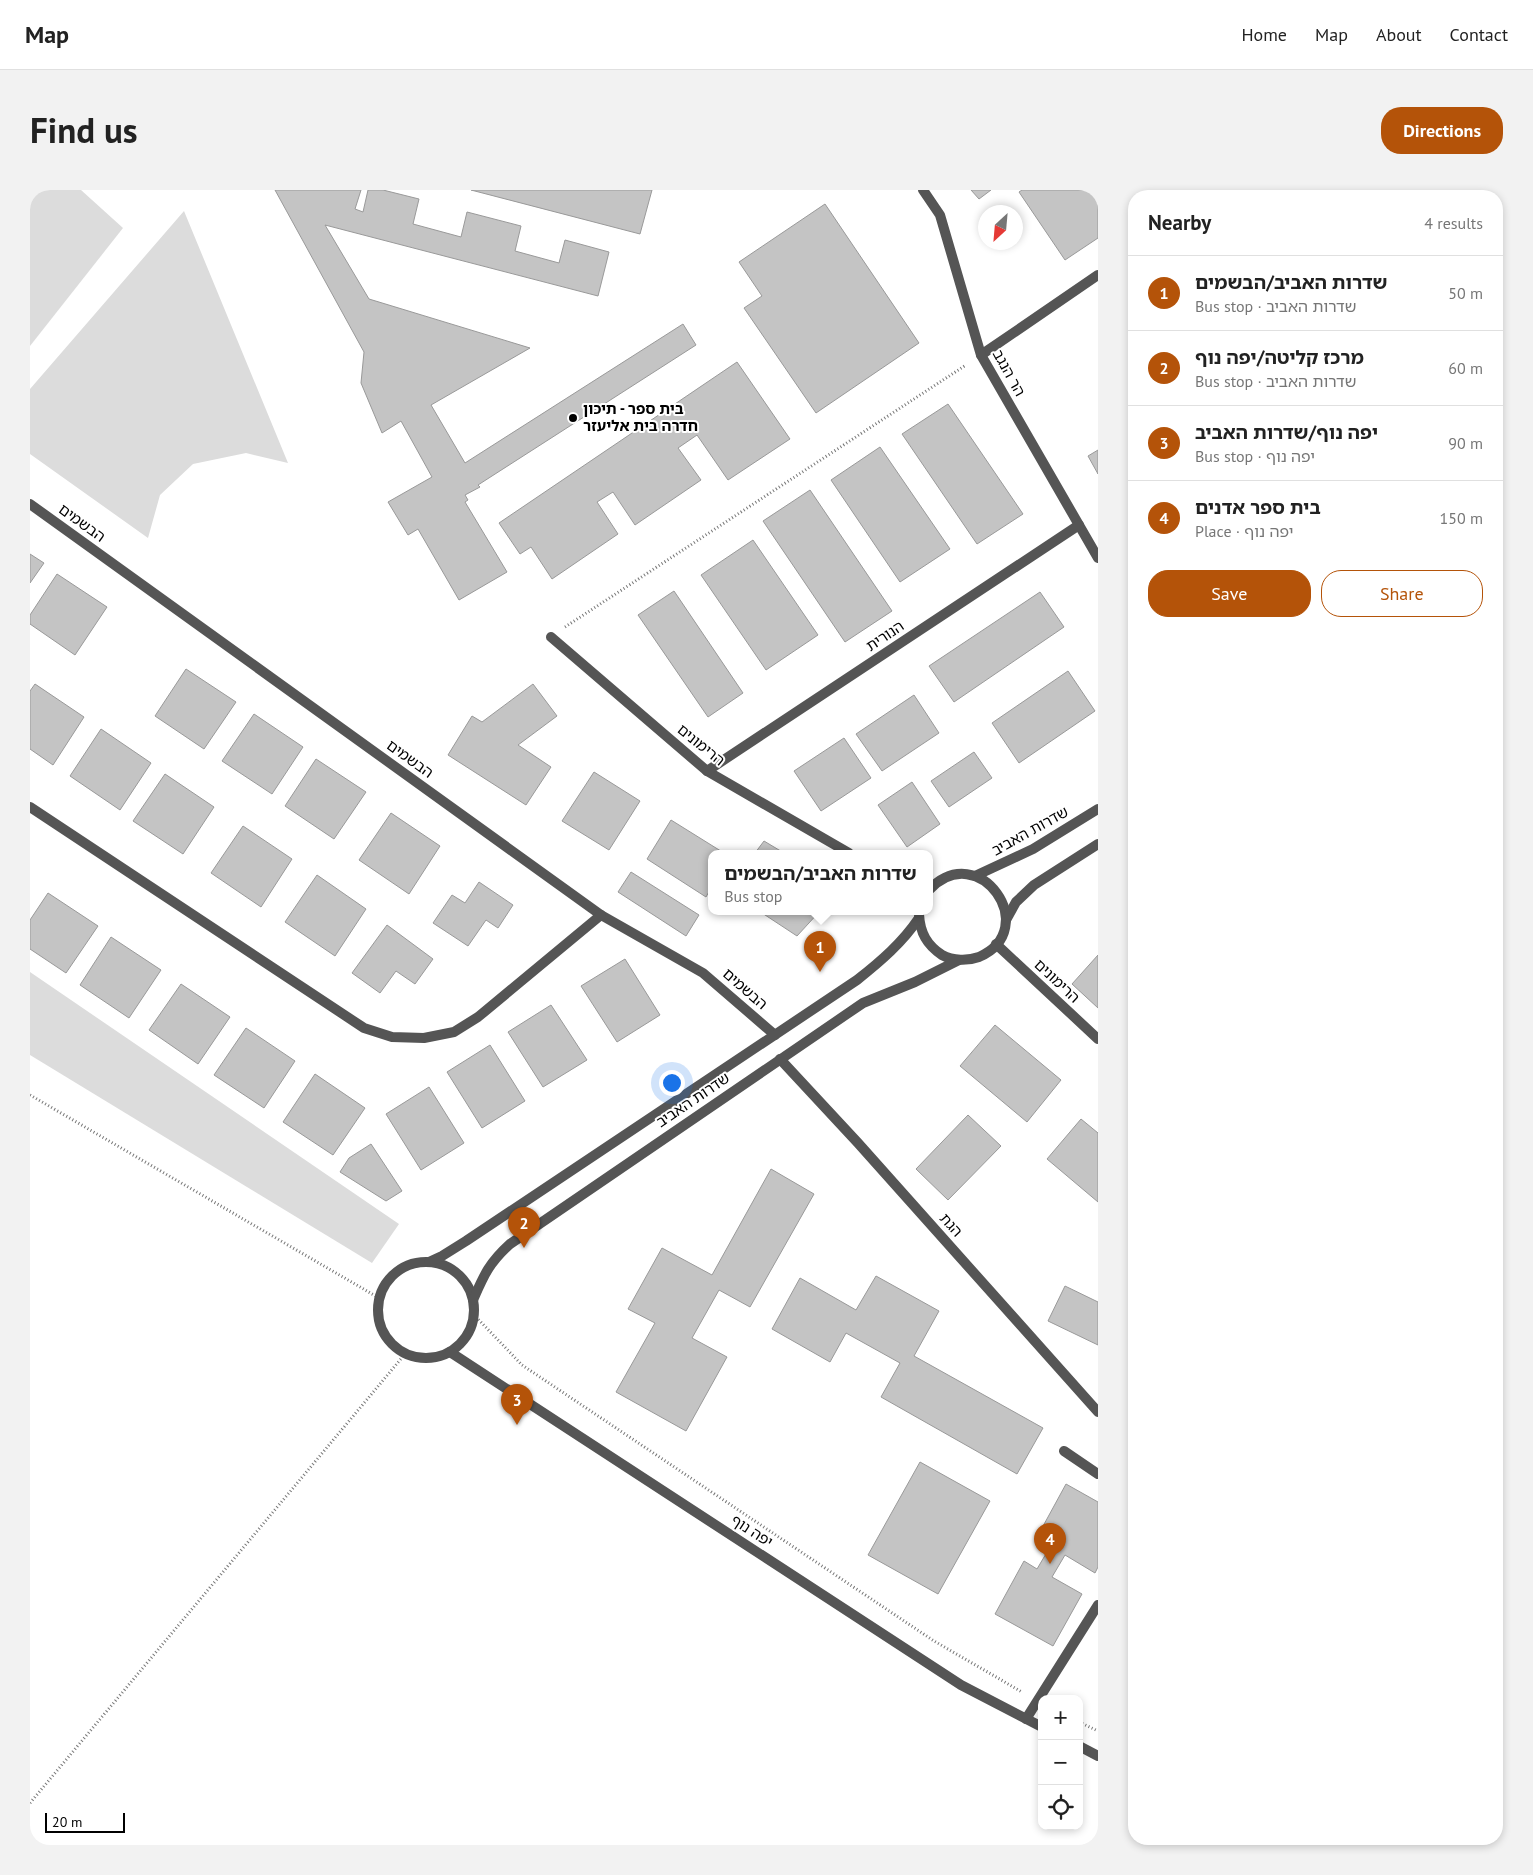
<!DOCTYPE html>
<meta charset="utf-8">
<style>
body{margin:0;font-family:"PT Sans","Noto Sans Hebrew",sans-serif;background:#f2f2f2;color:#222}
.controls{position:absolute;right:15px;bottom:15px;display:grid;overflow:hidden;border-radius:10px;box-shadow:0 2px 8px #0003}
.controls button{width:45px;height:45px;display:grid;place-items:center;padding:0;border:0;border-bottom:1px solid #e0e0e0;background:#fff;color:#222;font:25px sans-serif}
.compass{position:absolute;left:948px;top:15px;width:45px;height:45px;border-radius:50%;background:#fff;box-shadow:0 2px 8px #0003;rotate:206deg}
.scale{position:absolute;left:15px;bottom:12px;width:80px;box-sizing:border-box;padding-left:5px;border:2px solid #000;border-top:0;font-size:14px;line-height:18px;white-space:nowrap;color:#000;-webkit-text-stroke:4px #fff;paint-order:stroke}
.you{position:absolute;left:641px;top:892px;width:18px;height:18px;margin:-12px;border:4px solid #fff;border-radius:50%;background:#1a73e8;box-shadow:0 0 0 8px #1a73e833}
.badge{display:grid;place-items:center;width:32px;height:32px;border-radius:50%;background:#b45309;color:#fff;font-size:16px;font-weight:700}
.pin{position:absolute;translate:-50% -41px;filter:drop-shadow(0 1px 2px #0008)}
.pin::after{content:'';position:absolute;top:26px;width:18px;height:15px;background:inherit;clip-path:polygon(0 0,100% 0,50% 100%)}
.popup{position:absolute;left:678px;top:660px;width:225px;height:65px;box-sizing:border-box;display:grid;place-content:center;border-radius:10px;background:#fff;filter:drop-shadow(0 1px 4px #0005);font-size:16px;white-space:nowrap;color:#767676}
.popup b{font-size:19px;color:#222}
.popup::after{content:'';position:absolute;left:50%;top:100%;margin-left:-10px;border:10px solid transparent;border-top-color:#fff}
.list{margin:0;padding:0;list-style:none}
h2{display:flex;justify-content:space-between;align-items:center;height:65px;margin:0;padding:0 20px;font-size:21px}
h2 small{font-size:16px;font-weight:400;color:#767676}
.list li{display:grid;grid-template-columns:32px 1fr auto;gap:15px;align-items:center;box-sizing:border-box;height:75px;padding:0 20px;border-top:1px solid #e0e0e0}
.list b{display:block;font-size:19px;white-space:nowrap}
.list p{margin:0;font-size:16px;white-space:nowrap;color:#767676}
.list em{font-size:16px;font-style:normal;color:#767676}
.actions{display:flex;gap:10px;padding:15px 20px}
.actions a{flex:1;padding:11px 0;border:1px solid #b45309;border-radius:20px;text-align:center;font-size:18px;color:#b45309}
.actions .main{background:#b45309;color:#fff}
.icon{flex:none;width:28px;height:28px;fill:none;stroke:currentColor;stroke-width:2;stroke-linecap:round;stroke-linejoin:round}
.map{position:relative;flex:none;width:1068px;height:1655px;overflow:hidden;border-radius:20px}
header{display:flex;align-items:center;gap:30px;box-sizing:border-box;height:70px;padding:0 25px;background:#fff;border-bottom:1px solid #e0e0e0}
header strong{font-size:24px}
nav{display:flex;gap:28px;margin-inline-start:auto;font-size:18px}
.intro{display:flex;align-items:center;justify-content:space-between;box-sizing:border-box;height:120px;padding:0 30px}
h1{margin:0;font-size:35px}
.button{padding:12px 22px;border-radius:20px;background:#b45309;color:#fff;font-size:18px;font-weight:700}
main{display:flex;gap:30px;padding:0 30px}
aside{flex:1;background:#fff;border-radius:20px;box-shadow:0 2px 8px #0003}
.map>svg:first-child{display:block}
.green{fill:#dcdcdc}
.building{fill:#c4c4c4;stroke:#999}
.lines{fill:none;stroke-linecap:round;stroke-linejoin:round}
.path{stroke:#777;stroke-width:3;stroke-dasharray:1 2.5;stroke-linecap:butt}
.service{stroke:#555;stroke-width:10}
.minor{stroke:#555;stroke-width:10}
.tertiary{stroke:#555;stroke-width:10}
.poi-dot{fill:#000;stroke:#fff;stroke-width:2}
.labels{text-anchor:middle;stroke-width:4;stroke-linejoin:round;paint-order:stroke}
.street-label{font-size:15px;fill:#000;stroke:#fff}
.poi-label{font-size:15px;font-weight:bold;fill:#000;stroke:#fff;text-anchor:start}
</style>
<header>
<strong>Map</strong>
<nav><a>Home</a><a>Map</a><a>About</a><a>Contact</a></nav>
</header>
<div class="intro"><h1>Find us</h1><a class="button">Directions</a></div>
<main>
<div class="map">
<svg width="1068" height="1655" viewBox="0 0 1068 1655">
<rect width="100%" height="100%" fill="#fff"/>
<!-- green -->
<g class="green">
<polygon points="0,0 51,0 93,38 0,156"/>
<polygon points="154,21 258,273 216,263 163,274 130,305 118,348 0,264 0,199"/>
<polygon points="0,782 369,1034 342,1073 0,865"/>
</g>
<!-- building -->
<g class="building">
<polygon points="245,0 331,0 325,19 333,22 338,0 353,0 389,9 383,34 431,47 437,22 491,36 485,61 529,73 535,50 579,62 568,106 295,35 339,109 500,158 401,215 435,273 653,134 666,155 448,295 450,297 435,305 438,310 435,312 477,382 429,410 388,339 378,345 358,312 402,287 371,231 352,243 331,193 334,162"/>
<polygon points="441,0 622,0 610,44"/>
<polygon points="941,0 961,0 949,9"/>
<polygon points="992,0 1068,0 1068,48 1035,70 989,2"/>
<polygon points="795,14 889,153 786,223 714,118 732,106 709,72"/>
<polygon points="707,172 760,249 698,290 667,245 648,258 671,290 605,335 583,302 567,312 588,344 522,389 501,357 490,364 469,333"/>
<polygon points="918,214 993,324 947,354 872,244"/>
<polygon points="850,257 920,359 870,392 801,290"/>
<polygon points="1068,260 1068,284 1058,266"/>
<polygon points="780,300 862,421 815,452 733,331"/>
<polygon points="723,350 788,445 736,480 671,385"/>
<polygon points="0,364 14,373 0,393"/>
<polygon points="27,384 77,417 45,465 0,434 0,425"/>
<polygon points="644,401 713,503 678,527 608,425"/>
<polygon points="1010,402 1034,437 924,512 899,476"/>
<polygon points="156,479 206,512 174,559 125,526"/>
<polygon points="1038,481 1065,521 989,573 962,533"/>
<polygon points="5,494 54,527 23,575 0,559 0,501"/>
<polygon points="503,494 527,526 488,555 521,577 496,615 418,565 442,526 452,532"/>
<polygon points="884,505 909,543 852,581 826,544"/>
<polygon points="224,524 273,557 242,604 192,571"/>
<polygon points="71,539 121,573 90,620 40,586"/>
<polygon points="814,548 841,588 791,621 764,581"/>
<polygon points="944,562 962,588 919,617 901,591"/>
<polygon points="286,569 336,602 304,649 255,616"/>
<polygon points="564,582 610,611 579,660 532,631"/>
<polygon points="135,584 184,617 153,664 103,631"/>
<polygon points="882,592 910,634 877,657 848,615"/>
<polygon points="361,623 410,656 379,704 329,670"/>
<polygon points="641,630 694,663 681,663 681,698 676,707 617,669"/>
<polygon points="213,636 262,669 231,717 181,683"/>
<polygon points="734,651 754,663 725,663"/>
<polygon points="601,682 669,725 656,746 588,702"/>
<polygon points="287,685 336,719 305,766 255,732"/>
<polygon points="449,692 483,715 468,738 456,730 438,756 403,733 422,705 435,713"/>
<polygon points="18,703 68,736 36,783 0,759 0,730"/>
<polygon points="729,721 790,721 767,746"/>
<polygon points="357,735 403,769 385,794 366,781 350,803 322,783"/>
<polygon points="81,747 131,780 99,828 50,795"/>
<polygon points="1068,765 1068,818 1042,794"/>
<polygon points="595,769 630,825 587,852 551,796"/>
<polygon points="151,794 200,827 168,874 119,840"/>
<polygon points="521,815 557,870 513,897 478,842"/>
<polygon points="965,835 1031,890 997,932 930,876"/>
<polygon points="216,838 265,871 234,918 184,885"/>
<polygon points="460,855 495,911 452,938 417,882"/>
<polygon points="285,884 335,918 303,965 253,932"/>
<polygon points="399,897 434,953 391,980 356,924"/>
<polygon points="938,925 971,956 918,1010 886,979"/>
<polygon points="1051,929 1068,943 1068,1012 1017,969"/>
<polygon points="341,954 372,1001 356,1011 310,982 319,968"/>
<polygon points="741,979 784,1004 720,1117 689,1100 662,1148 697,1167 656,1241 586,1202 625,1133 598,1119 632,1058 682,1085"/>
<polygon points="846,1086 909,1121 884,1166 1013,1238 987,1284 851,1207 870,1173 816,1143 800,1172 742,1139 770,1088 826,1120"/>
<polygon points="1035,1096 1068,1112 1068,1155 1018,1131"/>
<polygon points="890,1272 960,1311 908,1404 838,1365"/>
<polygon points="1036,1294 1068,1312 1068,1377 1065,1383 1035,1365 1022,1387 1052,1404 1023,1456 965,1424 994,1371 1007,1379 1020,1357 1006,1349"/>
</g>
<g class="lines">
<!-- path -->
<g class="path">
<polyline points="535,437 936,175"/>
<polyline points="0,905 349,1108"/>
<polyline points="446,1127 492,1175 904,1451 992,1502"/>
<polyline points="1049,1532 1068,1541"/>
<polyline points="0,1613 375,1164"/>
</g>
<!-- service -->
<polyline class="service" points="951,165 1068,85"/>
<!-- minor -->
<g class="minor">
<polyline points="893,0 910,25 951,165 1068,368"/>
<polyline points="0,314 571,725 673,783 745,845"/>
<polyline points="521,447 677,581 819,663"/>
<polyline points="677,581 1049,335"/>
<polyline points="0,617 334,838 362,847 394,848 424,842 448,827 571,725"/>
<polyline points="966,754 1068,849"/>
<polyline points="750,869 828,953 1068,1222"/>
<polyline points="1034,1261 1068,1284"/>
<polyline points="996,1529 1068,1415"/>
</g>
<!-- tertiary -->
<g class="tertiary">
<polyline points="945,686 1003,659 1068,619"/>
<path d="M889 724C890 743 897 755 912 765 923 771 938 771 949 767 1013 739 949 647 899 700"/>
<polyline points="976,730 986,712 1004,695 1068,654"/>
<circle cx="396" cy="1120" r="48"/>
<path d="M399 1072 412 1066 436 1051 827 790C851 771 872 753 889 728"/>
<path d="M443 1110C454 1085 459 1073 480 1054L833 813 885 792 929 770"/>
<polyline points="420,1162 931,1495 1012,1537"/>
<polyline points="1049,1556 1068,1566"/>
</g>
</g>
<!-- markers -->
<circle class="poi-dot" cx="543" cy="228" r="5"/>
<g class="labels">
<!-- street labels -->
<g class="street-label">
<text transform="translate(979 183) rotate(61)" y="5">הר הנגב</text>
<text transform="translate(52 333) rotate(36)" y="5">הבשמים</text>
<text transform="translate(855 446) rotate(-34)" y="5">הנורית</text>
<text transform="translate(671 555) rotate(39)" y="5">הרימונים</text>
<text transform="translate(380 569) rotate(36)" y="5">הבשמים</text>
<text transform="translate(1000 641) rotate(-29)" y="5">שדרות האביב</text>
<text transform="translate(1027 791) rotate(43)" y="5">הרימונים</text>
<text transform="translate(715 799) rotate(41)" y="5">הבשמים</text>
<text transform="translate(663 910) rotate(-34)" y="5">שדרות האביב</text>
<text transform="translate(921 1035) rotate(48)" y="5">הגת</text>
<text transform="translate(722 1341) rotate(33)" y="5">יפה נוף</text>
</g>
<!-- poi labels -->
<g class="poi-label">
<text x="553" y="224">בית ספר - תיכון<tspan x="553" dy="17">חדרה בית אליעזר</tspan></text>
</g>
</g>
</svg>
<div class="controls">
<button>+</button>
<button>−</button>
<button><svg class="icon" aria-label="locate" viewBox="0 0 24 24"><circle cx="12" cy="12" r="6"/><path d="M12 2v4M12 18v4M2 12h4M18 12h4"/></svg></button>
</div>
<svg class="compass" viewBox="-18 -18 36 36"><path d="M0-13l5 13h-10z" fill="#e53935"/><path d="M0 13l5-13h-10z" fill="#767676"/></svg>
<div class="scale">20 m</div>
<div class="you"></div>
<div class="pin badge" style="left:790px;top:782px">1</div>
<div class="popup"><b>שדרות האביב/הבשמים</b>Bus stop</div>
<div class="pin badge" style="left:494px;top:1058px">2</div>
<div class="pin badge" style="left:487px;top:1235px">3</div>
<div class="pin badge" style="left:1020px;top:1374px">4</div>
</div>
<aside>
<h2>Nearby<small>4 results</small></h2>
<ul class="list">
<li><span class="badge">1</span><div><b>שדרות האביב/הבשמים</b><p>Bus stop · שדרות האביב</p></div><em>50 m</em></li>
<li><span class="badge">2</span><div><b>מרכז קליטה/יפה נוף</b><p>Bus stop · שדרות האביב</p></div><em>60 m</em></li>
<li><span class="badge">3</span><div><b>יפה נוף/שדרות האביב</b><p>Bus stop · יפה נוף</p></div><em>90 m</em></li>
<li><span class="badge">4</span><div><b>בית ספר אדנים</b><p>Place · יפה נוף</p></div><em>150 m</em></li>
</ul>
<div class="actions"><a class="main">Save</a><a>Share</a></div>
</aside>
</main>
